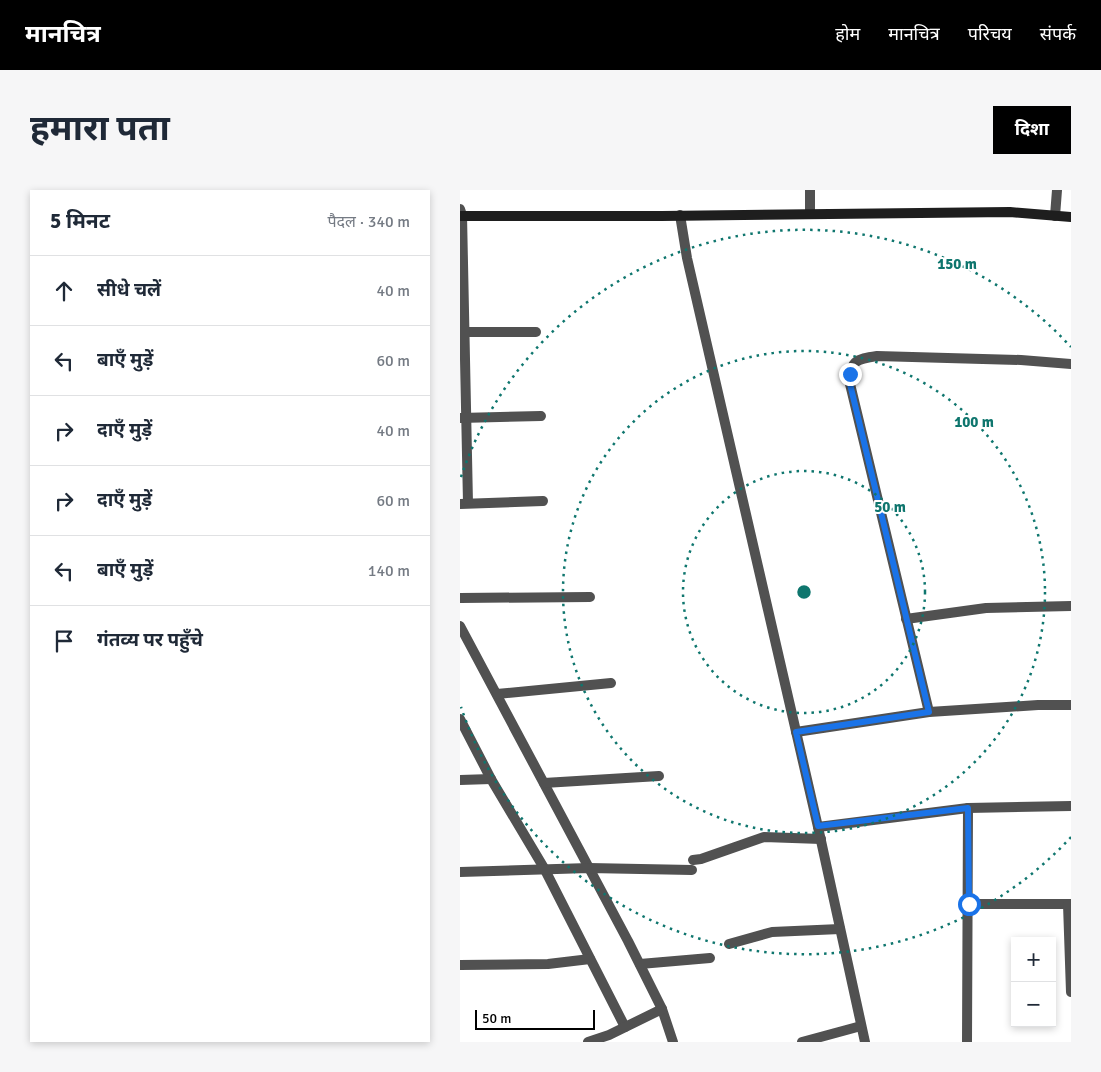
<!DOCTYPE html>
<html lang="hi">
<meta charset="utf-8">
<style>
body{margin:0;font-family:Signika,"Noto Sans Devanagari",sans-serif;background:#f6f6f7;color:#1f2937}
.controls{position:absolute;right:15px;bottom:15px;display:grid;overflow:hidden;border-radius:0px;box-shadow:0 2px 8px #0003}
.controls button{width:45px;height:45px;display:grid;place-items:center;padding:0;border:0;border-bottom:1px solid #e0e1e3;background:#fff;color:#1f2937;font:25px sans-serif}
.scale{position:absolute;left:15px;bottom:12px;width:120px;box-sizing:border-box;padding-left:5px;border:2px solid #000;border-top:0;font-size:14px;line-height:18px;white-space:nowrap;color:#000;-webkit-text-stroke:4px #fff;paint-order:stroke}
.stop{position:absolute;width:15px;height:15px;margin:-11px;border:4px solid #1a73e8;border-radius:50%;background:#fff}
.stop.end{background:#1a73e8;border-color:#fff;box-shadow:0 1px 5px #0008}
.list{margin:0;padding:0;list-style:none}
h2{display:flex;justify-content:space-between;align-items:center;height:65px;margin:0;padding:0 20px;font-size:21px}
h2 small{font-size:16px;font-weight:400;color:#747a83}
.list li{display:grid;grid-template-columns:32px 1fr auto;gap:15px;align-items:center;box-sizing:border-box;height:70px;padding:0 20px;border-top:1px solid #e0e1e3}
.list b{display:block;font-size:19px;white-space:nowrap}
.list em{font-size:16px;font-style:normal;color:#747a83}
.icon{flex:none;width:28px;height:28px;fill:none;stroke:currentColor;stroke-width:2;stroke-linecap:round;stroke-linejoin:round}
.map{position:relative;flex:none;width:611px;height:852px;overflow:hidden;border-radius:0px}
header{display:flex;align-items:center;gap:30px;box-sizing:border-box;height:70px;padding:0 25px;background:#000;color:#fff}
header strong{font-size:24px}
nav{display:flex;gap:28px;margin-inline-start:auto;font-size:18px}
.intro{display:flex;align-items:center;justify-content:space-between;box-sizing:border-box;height:120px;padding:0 30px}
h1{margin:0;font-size:35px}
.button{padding:12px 22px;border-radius:0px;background:#000;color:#fff;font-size:18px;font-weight:700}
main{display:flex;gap:30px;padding:0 30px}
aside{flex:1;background:#fff;border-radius:0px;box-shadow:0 2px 8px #0003}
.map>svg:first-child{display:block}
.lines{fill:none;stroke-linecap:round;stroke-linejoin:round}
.street{stroke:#515151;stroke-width:10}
.secondary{stroke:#1e1e1e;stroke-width:10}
.route{stroke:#1a73e8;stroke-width:6}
.ring{fill:none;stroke:#0f766e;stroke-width:2.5;stroke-dasharray:2.5 5}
.centre{fill:#0f766e;stroke:#fff;stroke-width:2.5}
.ring-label{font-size:15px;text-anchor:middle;font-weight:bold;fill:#0f766e;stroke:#fff;stroke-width:4;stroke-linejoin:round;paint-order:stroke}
</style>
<header>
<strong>मानचित्र</strong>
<nav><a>होम</a><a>मानचित्र</a><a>परिचय</a><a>संपर्क</a></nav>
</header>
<div class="intro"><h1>हमारा पता</h1><a class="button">दिशा</a></div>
<main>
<aside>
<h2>5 मिनट<small>पैदल · 340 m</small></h2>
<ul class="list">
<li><svg class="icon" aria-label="ahead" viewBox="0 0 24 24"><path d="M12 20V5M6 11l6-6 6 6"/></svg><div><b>सीधे चलें</b></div><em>40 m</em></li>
<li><svg class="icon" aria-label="left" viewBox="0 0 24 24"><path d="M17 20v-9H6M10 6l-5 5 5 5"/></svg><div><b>बाएँ मुड़ें</b></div><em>60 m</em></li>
<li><svg class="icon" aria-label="right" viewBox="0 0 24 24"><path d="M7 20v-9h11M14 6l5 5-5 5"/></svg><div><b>दाएँ मुड़ें</b></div><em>40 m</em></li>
<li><svg class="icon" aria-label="right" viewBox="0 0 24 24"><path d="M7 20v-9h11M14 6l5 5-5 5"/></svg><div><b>दाएँ मुड़ें</b></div><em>60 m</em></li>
<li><svg class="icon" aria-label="left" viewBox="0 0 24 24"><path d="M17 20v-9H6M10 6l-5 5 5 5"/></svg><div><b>बाएँ मुड़ें</b></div><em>140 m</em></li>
<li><svg class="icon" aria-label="arrive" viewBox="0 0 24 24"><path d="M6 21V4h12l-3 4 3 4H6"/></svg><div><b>गंतव्य पर पहुँचे</b></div></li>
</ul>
</aside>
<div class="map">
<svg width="611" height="852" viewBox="0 0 611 852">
<rect width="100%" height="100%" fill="#fff"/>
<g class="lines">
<!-- street -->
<g class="street">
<polyline points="0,19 2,25 8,313"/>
<polyline points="350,24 350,0"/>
<polyline points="220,25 227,68 358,637 405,852"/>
<polyline points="595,26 597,0"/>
<polyline points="0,142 76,142"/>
<polyline points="0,228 81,226"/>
<polyline points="0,314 83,311"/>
<polyline points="0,408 130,407"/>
<polyline points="446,429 526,418 611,416"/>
<polyline points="0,436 168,751 202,819 213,852"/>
<polyline points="37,504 151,493"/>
<path d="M469 522 390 194C389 171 396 169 417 166L561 170 611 174"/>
<polyline points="0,529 31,589 84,678 165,837"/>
<polyline points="336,542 469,522 578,515 611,515"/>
<polyline points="0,590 31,589"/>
<polyline points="84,593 199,586"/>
<polyline points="358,637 508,618 611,616"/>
<polyline points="233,670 241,669 304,647 361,649"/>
<polyline points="0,682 129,678 232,680"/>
<polyline points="509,714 611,714"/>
<polyline points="608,714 611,802"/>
<polyline points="269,754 312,742 380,739"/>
<polyline points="180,774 250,768"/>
<polyline points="0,775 88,774 130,769"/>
<polyline points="128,852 149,845 202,819"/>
<polyline points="342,852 401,836"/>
<polyline points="507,852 508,618"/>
</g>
<!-- secondary -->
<polyline class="secondary" points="0,26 202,26 550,22 611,27"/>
</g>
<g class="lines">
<!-- route -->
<polyline class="route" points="390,184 390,194 469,522 336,542 358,636 508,618 509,714"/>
</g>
<!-- distance rings -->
<g class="ring">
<circle cx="344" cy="402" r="121"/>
<circle cx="344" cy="402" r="241"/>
<path d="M611 647A362 362 0 0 1 1 517M1 287A362 362 0 0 1 611 157"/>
</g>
<circle cx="344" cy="402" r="8" class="centre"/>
<g class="ring-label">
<text x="497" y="79">150 m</text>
<text x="514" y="237">100 m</text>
<text x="430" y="322">50 m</text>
</g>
</svg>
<div class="controls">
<button>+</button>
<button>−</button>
</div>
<div class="scale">50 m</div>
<div class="stop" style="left:509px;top:714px"></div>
<div class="stop end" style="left:390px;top:184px"></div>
</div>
</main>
